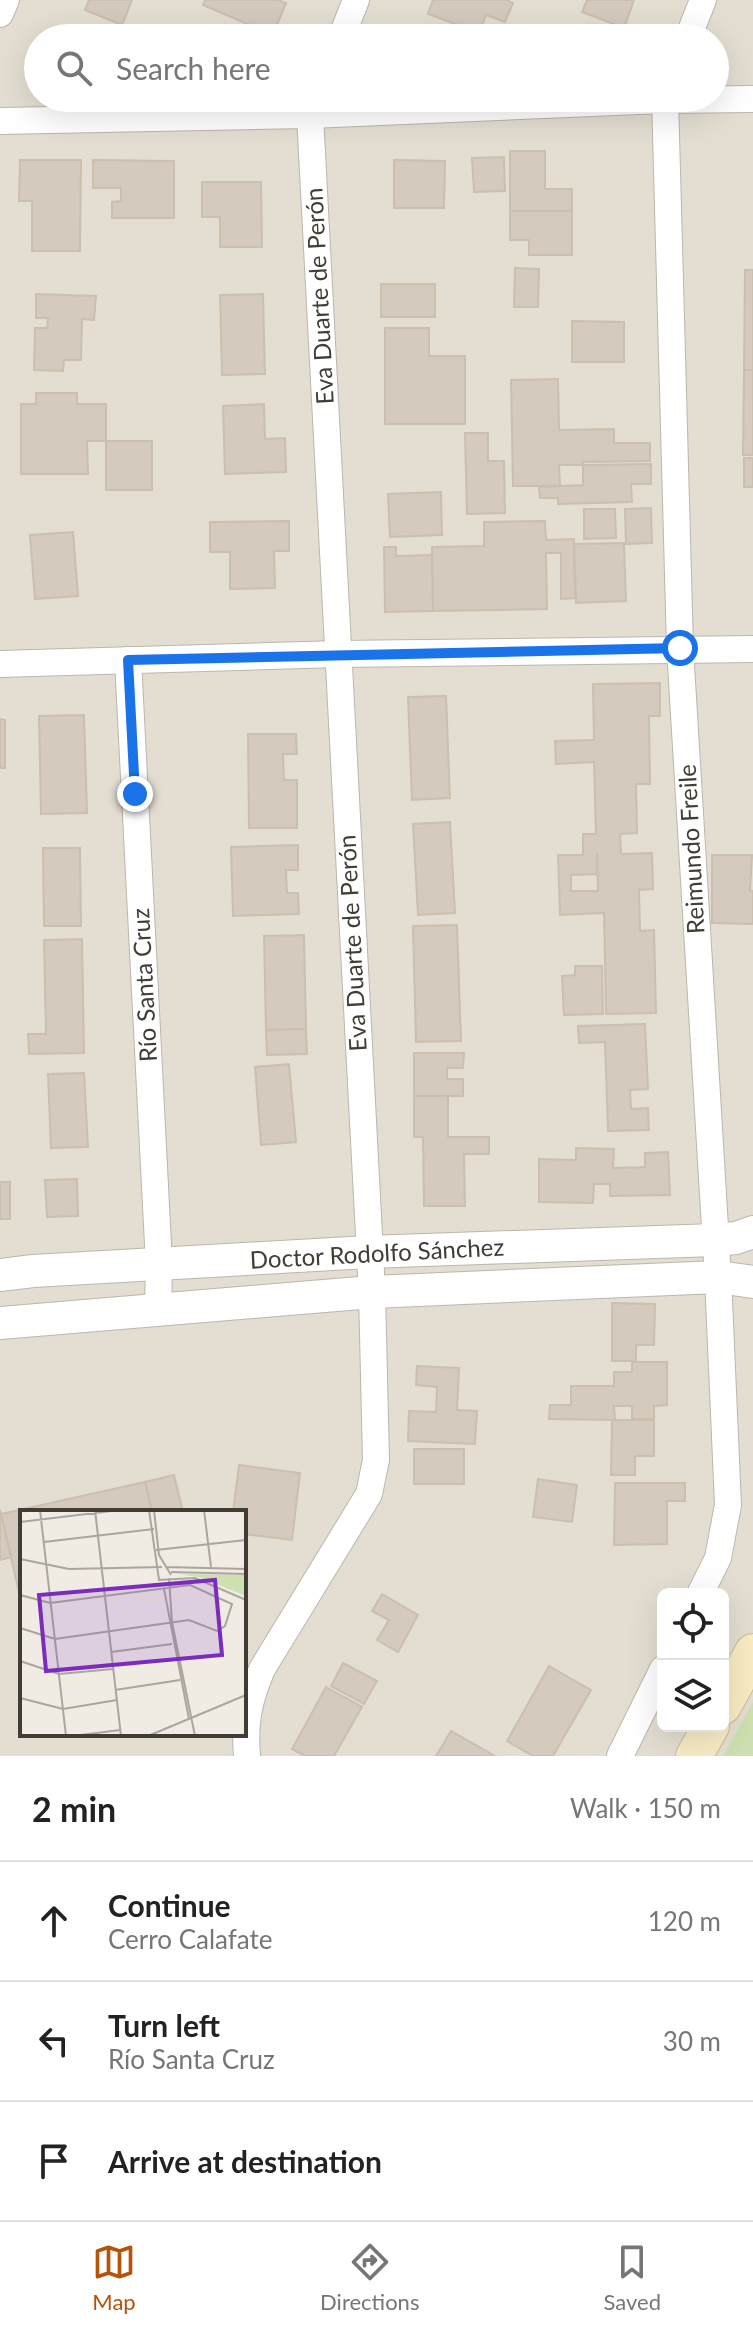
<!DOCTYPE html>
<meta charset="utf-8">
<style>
body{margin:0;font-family:Lato,sans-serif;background:#f2f2f2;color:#222}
.controls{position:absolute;right:24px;bottom:24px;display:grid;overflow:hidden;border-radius:12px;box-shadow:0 8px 32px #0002}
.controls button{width:72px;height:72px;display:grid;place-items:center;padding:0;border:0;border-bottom:2px solid #e0e0e0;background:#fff;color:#222;font:40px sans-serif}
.stop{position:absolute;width:24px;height:24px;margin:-18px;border:6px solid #1a73e8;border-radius:50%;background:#fff}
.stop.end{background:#1a73e8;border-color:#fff;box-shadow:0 2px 8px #0008}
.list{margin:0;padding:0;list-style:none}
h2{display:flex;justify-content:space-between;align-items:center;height:104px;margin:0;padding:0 32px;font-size:34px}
h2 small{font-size:26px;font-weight:400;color:#767676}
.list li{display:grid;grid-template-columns:52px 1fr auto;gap:24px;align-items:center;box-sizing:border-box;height:120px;padding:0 32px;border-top:2px solid #e0e0e0}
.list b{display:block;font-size:30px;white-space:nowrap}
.list p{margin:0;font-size:26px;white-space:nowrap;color:#767676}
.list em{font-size:26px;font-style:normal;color:#767676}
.icon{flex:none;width:44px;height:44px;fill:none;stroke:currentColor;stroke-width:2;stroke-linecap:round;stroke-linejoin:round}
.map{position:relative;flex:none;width:753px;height:1756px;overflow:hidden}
.search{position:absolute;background:#fff;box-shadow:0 8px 32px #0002;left:24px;right:24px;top:24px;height:88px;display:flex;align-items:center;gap:20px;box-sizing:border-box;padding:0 28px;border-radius:44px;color:#767676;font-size:30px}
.sheet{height:464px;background:#fff}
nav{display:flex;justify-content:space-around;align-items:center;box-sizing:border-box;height:112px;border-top:2px solid #e0e0e0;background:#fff;font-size:22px;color:#767676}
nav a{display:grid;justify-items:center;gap:4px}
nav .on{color:#b45309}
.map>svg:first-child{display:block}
.residential{fill:#e4ded2;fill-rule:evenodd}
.green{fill:#cce1af}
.building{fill:#d4cabd;stroke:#cbbfae;stroke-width:2;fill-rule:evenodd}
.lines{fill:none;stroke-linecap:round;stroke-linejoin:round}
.minor-casing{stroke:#bdb6aa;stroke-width:28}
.tertiary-casing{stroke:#bdb6aa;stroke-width:34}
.secondary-casing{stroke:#ccbe96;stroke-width:38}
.minor{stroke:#fff;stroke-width:26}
.tertiary{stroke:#fff;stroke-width:32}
.secondary{stroke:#f9ecc4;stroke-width:36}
.route{stroke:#1a73e8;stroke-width:10}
.labels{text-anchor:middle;stroke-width:6;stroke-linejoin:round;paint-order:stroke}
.street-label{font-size:24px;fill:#413c34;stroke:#fff}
.inset-road{fill:none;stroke:#aaa69e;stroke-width:2}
.view{fill:#7b2cbf;fill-opacity:0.15;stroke:#7b2cbf;stroke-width:4}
.inset-edge{fill:none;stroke:#413c34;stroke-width:4}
</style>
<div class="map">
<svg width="753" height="1756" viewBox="0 0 753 1756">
<rect width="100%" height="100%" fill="#f0ece4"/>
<!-- residential -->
<path class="residential" d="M0 0H753V1756H0ZM38 38H715V98H38ZM22 1512H244V1734H22ZM663 1594H723V1726H663Z"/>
<!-- green -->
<polygon class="green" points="753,1702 753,1756 723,1756"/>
<!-- building -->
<g class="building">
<polygon points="89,0 132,0 122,25 85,10"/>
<polygon points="205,0 278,0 286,3 273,35 203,5"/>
<polygon points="433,0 506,0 513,3 505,22 486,15 479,33 428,14"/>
<polygon points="587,0 634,0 624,28 582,12"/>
<polygon points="510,151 545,151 545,189 572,189 572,211 510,211"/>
<polygon points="504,157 505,191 474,192 472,158"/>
<polygon points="20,160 81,160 80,251 32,251 32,201 19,201"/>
<polygon points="93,160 174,161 174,218 112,218 112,202 121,201 121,188 93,188"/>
<polygon points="394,160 445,161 444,208 394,208"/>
<polygon points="202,182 261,182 262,247 220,247 220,217 202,217"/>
<polygon points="510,211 572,211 572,255 529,255 529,240 510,240"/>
<polygon points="515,268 539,269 538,307 514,307"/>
<polygon points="745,270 753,270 753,370 744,370"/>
<rect x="381" y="284" width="54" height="33"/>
<polygon points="36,294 96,296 94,320 82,319 81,360 64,360 63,371 34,370 35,328 47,328 48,318 36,318"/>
<polygon points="263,294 265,374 222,375 220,295"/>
<polygon points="572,321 624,322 624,362 572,362"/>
<polygon points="385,328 429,328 429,356 465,356 465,424 385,424"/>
<polygon points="744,370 753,370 753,455 743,455"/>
<polygon points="558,379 559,430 614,429 614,443 650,443 650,461 583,462 583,465 559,465 560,486 513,486 511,380"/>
<polygon points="36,393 77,393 77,404 106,404 106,441 87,441 88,474 21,474 21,404 36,404"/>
<polygon points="264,404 265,439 285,438 286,472 225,474 223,406"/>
<polygon points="465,433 488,433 488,461 504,461 505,513 467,514"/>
<rect x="106" y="441" width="46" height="49"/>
<rect x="744" y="458" width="9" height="29"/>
<polygon points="651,464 651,484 631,484 632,502 558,504 558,498 540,498 539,487 583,485 583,465"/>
<polygon points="441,492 442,535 390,537 388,494"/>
<polygon points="651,508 652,543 626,544 625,509"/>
<polygon points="584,509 615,509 616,538 584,539"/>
<polygon points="289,521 289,551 274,551 275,588 230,589 230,552 210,552 210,522"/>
<polygon points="545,521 546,540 574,539 575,598 561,599 561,553 546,553 547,609 433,611 432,547 484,546 484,522"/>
<polygon points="73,532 78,596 35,599 30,535"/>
<polygon points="624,543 626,601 576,603 574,544"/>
<polygon points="384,547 396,547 396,556 432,555 433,611 385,612"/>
<path d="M660 683V716H649L650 784H636L637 833 620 834 621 854 652 853 653 889 639 890 640 931 654 930 656 1013 606 1014 604 913 560 915 558 855H583V834H596L594 762 556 764 555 741 594 740 593 684ZM597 854 598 891H571V875L597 874Z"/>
<polygon points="446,696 450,798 412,800 408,697"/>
<polygon points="84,715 87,813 41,814 39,716"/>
<polygon points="0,719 5,720 5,768 0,768"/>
<polygon points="248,734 296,734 297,754 283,754 284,780 297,780 297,828 249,828"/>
<polygon points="450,822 455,913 418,915 413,824"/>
<polygon points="298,845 298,870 286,870 287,893 298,893 299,914 233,916 231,847"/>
<polygon points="43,848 80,848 81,926 44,926"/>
<polygon points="712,855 752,855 750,891 753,891 753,924 712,923"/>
<polygon points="457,925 461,1041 416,1042 413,926"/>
<polygon points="304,935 306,1029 266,1030 264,936"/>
<polygon points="82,939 84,1053 29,1054 28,1034 46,1034 44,940"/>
<polygon points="575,966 602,966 603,1014 564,1015 562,976 575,975"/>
<polygon points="645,1024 648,1089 630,1090 631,1109 648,1108 649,1130 608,1131 605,1042 579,1043 578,1026"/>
<polygon points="306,1029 307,1054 267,1055 266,1030"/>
<polygon points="414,1053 464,1053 463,1068 447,1068 447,1079 463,1079 463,1096 414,1096"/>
<polygon points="289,1064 296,1142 261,1145 255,1067"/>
<polygon points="84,1073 88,1147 51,1148 48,1074"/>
<polygon points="414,1096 448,1096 448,1137 489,1137 489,1154 464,1154 465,1206 424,1206 423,1137 414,1137"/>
<polygon points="576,1148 614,1149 613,1168 645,1167 645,1153 668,1152 670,1195 610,1196 610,1184 594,1184 593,1203 539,1202 539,1159 576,1160"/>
<polygon points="77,1179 78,1216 47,1217 45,1180"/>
<rect x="0" y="1182" width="10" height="37"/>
<polygon points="612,1303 655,1304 654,1345 636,1345 636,1361 612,1361"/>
<polygon points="632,1362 667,1362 667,1405 654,1406 654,1419 632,1419 632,1406 614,1406 615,1420 549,1419 550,1405 571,1405 571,1386 614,1386 614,1372 632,1372"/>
<polygon points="417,1366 459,1368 457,1410 477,1411 475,1444 408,1441 409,1411 436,1412 437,1387 416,1385"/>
<polygon points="612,1420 654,1420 654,1456 635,1456 635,1475 611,1475"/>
<rect x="414" y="1449" width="50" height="35"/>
<polygon points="239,1465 300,1473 292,1540 244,1534 244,1512 233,1512"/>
<polygon points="174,1475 183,1512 152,1512 145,1482"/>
<polygon points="538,1479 577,1485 572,1522 533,1517"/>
<polygon points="145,1482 152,1512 22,1512 22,1605 1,1514"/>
<polygon points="615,1483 685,1483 685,1501 667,1501 667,1544 614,1545"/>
<polygon points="0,1510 11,1557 0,1560"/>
<polygon points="382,1594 418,1615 398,1652 377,1640 389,1620 372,1611"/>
<polygon points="343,1663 377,1681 364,1704 331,1686"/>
<polygon points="549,1666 591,1690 553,1756 533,1756 507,1741"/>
<polygon points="326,1687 362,1707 334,1756 305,1756 292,1749"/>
<polygon points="451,1731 495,1756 436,1756"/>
</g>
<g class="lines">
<defs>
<g id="minor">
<polyline points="0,14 6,0"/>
<polyline points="341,38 356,0"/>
<polyline points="688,38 703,0"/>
<polyline points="665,98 680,648 718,1277 728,1505 718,1558 700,1594"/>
<polyline points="0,121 310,115 664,100 753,99"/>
<polyline points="128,660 159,1264 158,1310"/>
<polyline points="0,664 338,654 753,649"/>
<path d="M247 1756C244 1722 249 1700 262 1669L369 1494 376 1460 372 1292 310 115 317 98"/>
<polyline points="620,1756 663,1669"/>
</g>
<g id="tertiary">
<polyline points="0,1275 33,1271 368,1252 715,1240 736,1238 753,1232"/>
<polyline points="0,1323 372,1292 718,1277 753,1282"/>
</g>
<g id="secondary">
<polyline points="723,1706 753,1652"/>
<polyline points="694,1756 711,1726"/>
</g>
</defs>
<!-- minor casing -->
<use href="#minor" class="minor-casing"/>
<!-- tertiary casing -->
<use href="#tertiary" class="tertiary-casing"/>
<!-- secondary casing -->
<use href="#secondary" class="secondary-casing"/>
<!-- minor -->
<use href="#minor" class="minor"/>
<!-- tertiary -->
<use href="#tertiary" class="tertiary"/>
<!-- secondary -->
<use href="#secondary" class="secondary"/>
</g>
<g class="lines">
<!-- route -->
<polyline class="route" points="135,794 128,660 680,648"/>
</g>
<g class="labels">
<!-- street labels -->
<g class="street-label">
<text transform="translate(320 296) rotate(-93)" y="8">Eva Duarte de Perón</text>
<text transform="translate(692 849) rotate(-93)" y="8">Reimundo Freile</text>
<text transform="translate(353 943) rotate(-93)" y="8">Eva Duarte de Perón</text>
<text transform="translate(145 985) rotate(-93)" y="8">Río Santa Cruz</text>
<text transform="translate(377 1254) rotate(-3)" y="8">Doctor Rodolfo Sánchez</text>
</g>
</g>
<!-- overview -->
<g transform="translate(20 1510)">
<rect width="226" height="226" fill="#f0ece4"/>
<path d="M157 64 226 65V86L179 67Z" fill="#cce1af"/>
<path class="inset-road" d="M20 0 46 226M75 0 101 226M129 0 139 70 175 68 226 90M134 0 139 45 151 65M184 0 191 57M0 12 100 0M24 32 134 19M136 40 226 30M0 49 49 59 142 57M146 57 226 59M151 62 226 64M149 68 152 112 175 226M144 79 169 209M0 85 30 93 170 75 212 94 205 116 197 121 169 110 35 129 0 118M91 142 152 134M0 151 39 164 93 159M95 180 160 170M0 188 43 199 97 190M53 226 100 220M128 226 226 185"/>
<path class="view" d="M195 70 202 145 26 161 19 85Z"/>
<rect width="226" height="226" class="inset-edge"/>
</g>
</svg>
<div class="controls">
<button><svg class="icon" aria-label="locate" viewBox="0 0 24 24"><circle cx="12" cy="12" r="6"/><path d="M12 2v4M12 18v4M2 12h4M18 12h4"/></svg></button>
<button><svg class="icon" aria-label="layers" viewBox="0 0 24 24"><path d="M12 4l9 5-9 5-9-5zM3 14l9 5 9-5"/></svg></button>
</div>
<div class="stop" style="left:680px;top:648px"></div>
<div class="stop end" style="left:135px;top:794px"></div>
<div class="search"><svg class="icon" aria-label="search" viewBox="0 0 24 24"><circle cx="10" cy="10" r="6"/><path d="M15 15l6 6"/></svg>Search here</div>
</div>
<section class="sheet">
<h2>2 min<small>Walk · 150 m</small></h2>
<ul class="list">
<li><svg class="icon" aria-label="ahead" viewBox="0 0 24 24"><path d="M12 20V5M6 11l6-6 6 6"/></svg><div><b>Continue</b><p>Cerro Calafate</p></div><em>120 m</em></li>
<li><svg class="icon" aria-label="left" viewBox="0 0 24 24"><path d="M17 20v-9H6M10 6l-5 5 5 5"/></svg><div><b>Turn left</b><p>Río Santa Cruz</p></div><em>30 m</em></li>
<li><svg class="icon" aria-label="arrive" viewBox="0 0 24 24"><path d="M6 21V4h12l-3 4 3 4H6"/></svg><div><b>Arrive at destination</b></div></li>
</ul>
</section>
<nav>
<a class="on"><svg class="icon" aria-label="map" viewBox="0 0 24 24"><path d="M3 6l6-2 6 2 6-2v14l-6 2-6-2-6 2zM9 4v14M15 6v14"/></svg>Map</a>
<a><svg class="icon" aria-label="directions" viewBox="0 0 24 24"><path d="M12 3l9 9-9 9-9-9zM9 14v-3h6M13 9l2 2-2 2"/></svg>Directions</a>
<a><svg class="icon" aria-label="saved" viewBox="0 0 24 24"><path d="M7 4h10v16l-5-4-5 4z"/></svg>Saved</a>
</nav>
